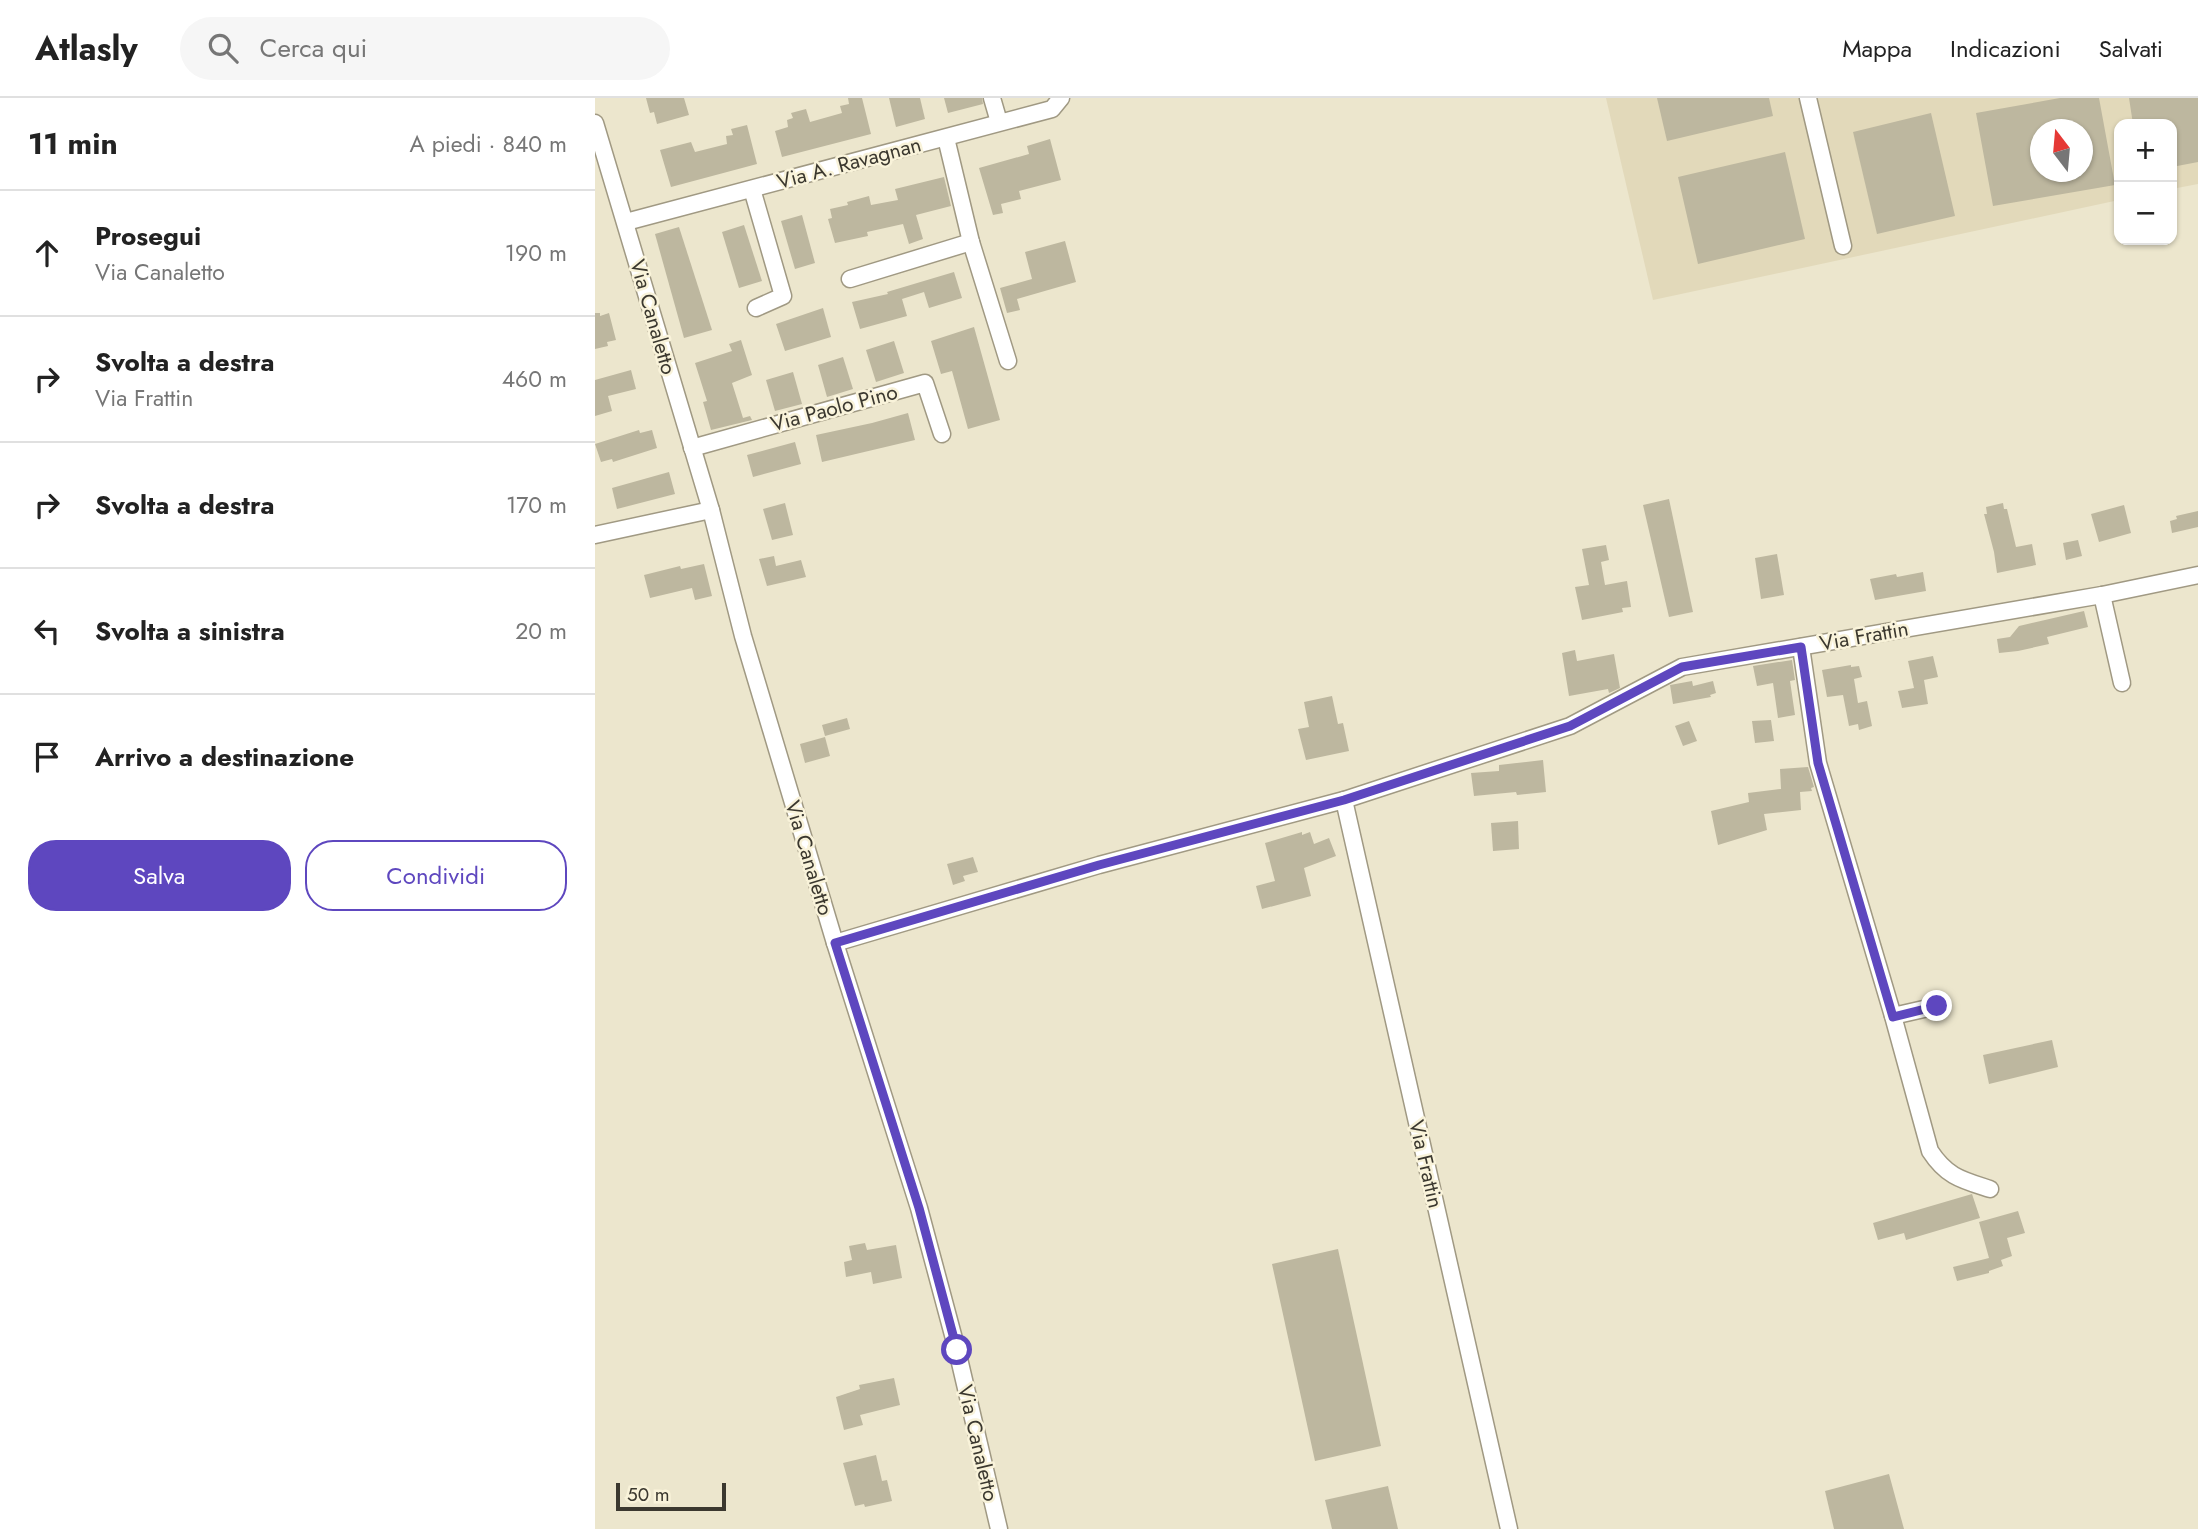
<!DOCTYPE html>
<html lang="it">
<meta charset="utf-8">
<style>
body{margin:0;font-family:Jost,sans-serif;background:#f6f6f6;color:#222}
.controls{position:absolute;right:21px;top:21px;display:grid;overflow:hidden;border-radius:14px;box-shadow:0 2px 5px #0004}
.controls button{width:63px;height:63px;display:grid;place-items:center;padding:0;border:0;border-bottom:2px solid #e0e0e0;background:#fff;color:#222;font:35px sans-serif}
.compass{position:absolute;left:1435px;top:21px;width:63px;height:63px;border-radius:50%;background:#fff;box-shadow:0 2px 5px #0004;rotate:344deg}
.scale{position:absolute;left:21px;bottom:18px;width:110px;box-sizing:border-box;padding-left:7px;border:4px solid #3b382f;border-top:0;font-size:19px;line-height:24px;white-space:nowrap;color:#3b382f;-webkit-text-stroke:5px #f9f3da;paint-order:stroke}
.stop{position:absolute;width:21px;height:21px;margin:-16px;border:5px solid #5e47bf;border-radius:50%;background:#fff}
.stop.end{background:#5e47bf;border-color:#fff;box-shadow:0 2px 7px #0008}
.list{margin:0;padding:0;list-style:none}
h2{display:flex;justify-content:space-between;align-items:center;height:91px;margin:0;padding:0 28px;font-size:30px}
h2 small{font-size:23px;font-weight:400;color:#767676}
.list li{display:grid;grid-template-columns:46px 1fr auto;gap:21px;align-items:center;box-sizing:border-box;height:126px;padding:0 28px;border-top:2px solid #e0e0e0}
.list b{display:block;font-size:26px;white-space:nowrap}
.list p{margin:0;font-size:23px;white-space:nowrap;color:#767676}
.list em{font-size:23px;font-style:normal;color:#767676}
.actions{display:flex;gap:14px;padding:21px 28px}
.actions a{flex:1;padding:16px 0;border:2px solid #5e47bf;border-radius:28px;text-align:center;font-size:24px;color:#5e47bf}
.actions .main{background:#5e47bf;color:#fff}
.icon{flex:none;width:38px;height:38px;fill:none;stroke:currentColor;stroke-width:2;stroke-linecap:round;stroke-linejoin:round}
.map{position:relative;flex:none;width:1603px;height:1431px;overflow:hidden}
header{display:flex;align-items:center;gap:42px;box-sizing:border-box;height:98px;padding:0 35px;background:#fff;border-bottom:2px solid #e0e0e0}
header strong{font-size:33px}
nav{display:flex;gap:38px;margin-inline-start:auto;font-size:24px}
.search{width:490px;height:63px;background:#f6f6f6;display:flex;align-items:center;gap:18px;box-sizing:border-box;padding:0 24px;border-radius:38px;color:#767676;font-size:26px}
main{display:flex}
aside{flex:1;background:#fff}
.map>svg:first-child{display:block}
.built{fill:#e2d9ba;fill-rule:evenodd}
.building{fill:#bdb79f;fill-rule:evenodd}
.lines{fill:none;stroke-linecap:round;stroke-linejoin:round}
.minor-casing{stroke:#a09983;stroke-width:19}
.minor{stroke:#fff;stroke-width:16}
.route{stroke:#5e47bf;stroke-width:9}
.labels{text-anchor:middle;stroke-width:5;stroke-linejoin:round;paint-order:stroke}
.street-label{font-size:21px;fill:#3b382f;stroke:#f9f3da}
</style>
<header>
<strong>Atlasly</strong>
<div class="search"><svg class="icon" aria-label="search" viewBox="0 0 24 24"><circle cx="10" cy="10" r="6"/><path d="M15 15l6 6"/></svg>Cerca qui</div>
<nav><a>Mappa</a><a>Indicazioni</a><a>Salvati</a></nav>
</header>
<main>
<aside>
<h2>11 min<small>A piedi · 840 m</small></h2>
<ul class="list">
<li><svg class="icon" aria-label="ahead" viewBox="0 0 24 24"><path d="M12 20V5M6 11l6-6 6 6"/></svg><div><b>Prosegui</b><p>Via Canaletto</p></div><em>190 m</em></li>
<li><svg class="icon" aria-label="right" viewBox="0 0 24 24"><path d="M7 20v-9h11M14 6l5 5-5 5"/></svg><div><b>Svolta a destra</b><p>Via Frattin</p></div><em>460 m</em></li>
<li><svg class="icon" aria-label="right" viewBox="0 0 24 24"><path d="M7 20v-9h11M14 6l5 5-5 5"/></svg><div><b>Svolta a destra</b></div><em>170 m</em></li>
<li><svg class="icon" aria-label="left" viewBox="0 0 24 24"><path d="M17 20v-9H6M10 6l-5 5 5 5"/></svg><div><b>Svolta a sinistra</b></div><em>20 m</em></li>
<li><svg class="icon" aria-label="arrive" viewBox="0 0 24 24"><path d="M6 21V4h12l-3 4 3 4H6"/></svg><div><b>Arrivo a destinazione</b></div></li>
</ul>
<div class="actions"><a class="main">Salva</a><a>Condividi</a></div>
</aside>
<div class="map">
<svg width="1603" height="1431" viewBox="0 0 1603 1431">
<rect width="100%" height="100%" fill="#ece6cd"/>
<!-- built -->
<path class="built" d="M1011 0H1603V86L1577 91V26H1524V102L1058 202ZM1446 32H1488V74H1446Z"/>
<!-- building -->
<g class="building">
<polygon points="51,0 89,0 94,17 62,26 59,14 55,15"/>
<polygon points="253,0 267,0 276,36 187,59 180,33 193,29 192,22 198,20 196,15 211,11 215,24 247,15 245,8 254,6"/>
<polygon points="294,0 325,0 330,21 301,29"/>
<polygon points="349,0 387,0 388,6 353,15"/>
<polygon points="1062,0 1174,0 1178,18 1072,43"/>
<path d="M1465 0H1504L1520 87 1398 108 1381 15ZM1446 32H1488V74H1446Z"/>
<polygon points="1534,0 1603,0 1603,64 1577,69 1577,26 1538,26"/>
<polygon points="1336,15 1360,118 1282,136 1258,34"/>
<polygon points="152,27 162,66 76,89 65,52 96,44 100,54 132,46 131,38 138,37 136,31"/>
<polygon points="455,41 466,82 424,93 426,101 406,106 408,115 398,117 384,70 434,56 432,48"/>
<polygon points="1190,54 1210,141 1103,166 1083,79"/>
<polygon points="349,79 356,108 321,117 328,141 314,146 308,126 272,134 273,138 240,145 233,121 237,120 235,111 253,107 252,104 274,98 276,107 303,102 300,91"/>
<polygon points="207,117 220,165 200,171 186,123"/>
<polygon points="149,127 167,183 144,190 127,134"/>
<polygon points="84,129 117,232 89,240 60,136"/>
<polygon points="470,143 481,184 422,201 425,212 412,215 405,190 437,181 430,154"/>
<polygon points="359,174 367,200 334,210 329,194 307,201 312,218 265,231 257,204 293,196 292,194"/>
<polygon points="228,210 236,239 190,253 181,226"/>
<polygon points="0,215 5,215 5,218 14,215 21,242 12,244 13,248 0,251"/>
<polygon points="379,229 405,322 373,331 357,273 346,276 336,243"/>
<polygon points="146,242 157,277 137,285 148,320 155,318 157,322 116,332 108,304 112,303 100,265 137,253 134,246"/>
<polygon points="299,243 309,275 281,284 271,252"/>
<polygon points="248,259 258,291 232,299 223,267"/>
<polygon points="36,272 41,291 13,298 17,313 0,318 0,282"/>
<polygon points="198,274 207,306 180,313 171,282"/>
<polygon points="313,315 320,342 227,364 221,337 277,325"/>
<polygon points="44,332 45,335 57,332 62,350 18,364 17,361 6,364 0,346"/>
<polygon points="200,344 206,366 158,379 152,357"/>
<polygon points="74,374 80,396 22,411 17,390"/>
<polygon points="1074,401 1098,514 1074,519 1048,407"/>
<polygon points="190,405 198,437 177,442 168,411"/>
<polygon points="1408,405 1409,411 1412,411 1421,449 1437,446 1441,467 1402,475 1399,454 1389,416 1392,416 1391,409"/>
<polygon points="1529,407 1536,435 1504,444 1496,416"/>
<polygon points="1603,413 1603,429 1577,435 1575,423 1582,421 1581,418"/>
<polygon points="1483,442 1487,458 1471,462 1468,445"/>
<polygon points="1011,447 1014,462 1006,464 1010,487 1032,483 1036,509 1027,510 1028,514 987,522 980,489 994,487 987,451"/>
<polygon points="1182,456 1189,497 1166,501 1160,460"/>
<polygon points="179,458 181,468 206,462 211,479 172,488 164,461"/>
<polygon points="109,466 117,498 100,502 97,490 55,500 49,477 85,468 86,471"/>
<polygon points="1328,474 1331,493 1280,502 1275,481 1301,476 1302,479"/>
<polygon points="1489,513 1493,529 1452,539 1454,546 1423,553 1404,555 1402,541 1415,539 1424,528"/>
<polygon points="980,552 982,563 1019,556 1025,590 1014,595 1013,591 974,598 967,555"/>
<polygon points="1338,558 1343,579 1329,582 1333,606 1307,610 1303,593 1319,590 1313,563"/>
<polygon points="1197,562 1200,582 1195,583 1200,617 1183,620 1178,585 1162,588 1158,568"/>
<polygon points="1256,567 1256,569 1264,568 1267,579 1259,581 1263,605 1272,603 1277,628 1264,632 1263,626 1254,628 1248,597 1232,599 1227,572"/>
<polygon points="1097,583 1098,588 1118,583 1121,595 1115,597 1116,599 1078,606 1075,587"/>
<polygon points="737,598 743,626 748,625 754,653 711,662 703,631 714,629 709,604"/>
<polygon points="252,620 255,631 230,638 227,627"/>
<polygon points="1176,622 1179,643 1160,645 1157,623"/>
<polygon points="1094,623 1102,643 1088,648 1080,628"/>
<polygon points="230,639 235,658 210,665 205,646"/>
<polygon points="948,662 951,694 922,697 921,694 879,698 876,675 904,673 904,667"/>
<polygon points="1213,669 1219,689 1216,690 1217,693 1205,694 1206,712 1169,716 1172,732 1123,747 1116,713 1154,704 1153,695 1186,691 1185,671"/>
<polygon points="923,723 924,751 898,753 896,725"/>
<polygon points="707,734 707,737 715,734 719,746 734,740 741,758 709,770 716,798 667,811 661,788 680,783 670,745"/>
<polygon points="378,759 383,774 368,778 370,783 358,787 352,766"/>
<polygon points="1457,942 1463,969 1394,986 1388,957"/>
<polygon points="1377,1096 1385,1120 1311,1142 1309,1135 1283,1142 1278,1125"/>
<polygon points="1423,1113 1430,1135 1412,1140 1417,1158 1406,1162 1408,1168 1394,1173 1394,1175 1362,1183 1358,1169 1394,1160 1384,1124"/>
<polygon points="270,1145 272,1152 301,1147 307,1180 278,1186 276,1174 251,1179 249,1164 257,1162 254,1148"/>
<polygon points="743,1151 786,1348 720,1363 677,1166"/>
<polygon points="299,1280 305,1307 265,1317 268,1327 249,1332 241,1299 265,1291 264,1287"/>
<polygon points="281,1357 287,1383 292,1382 297,1403 270,1409 269,1406 260,1408 248,1365"/>
<polygon points="1294,1376 1309,1431 1239,1431 1230,1393"/>
<polygon points="793,1388 803,1431 737,1431 730,1402"/>
</g>
<g class="lines">
<defs>
<g id="minor">
<polyline points="397,0 404,24"/>
<polyline points="1213,0 1248,148"/>
<polyline points="0,25 116,412 148,538 240,845 324,1110 362,1252 404,1431"/>
<polyline points="351,40 376,144 413,263"/>
<polyline points="157,91 188,198 161,210"/>
<polyline points="31,124 457,11 466,0"/>
<polyline points="255,181 376,144"/>
<polyline points="97,350 330,285 347,336"/>
<polyline points="0,437 116,412"/>
<polyline points="1507,497 1527,585"/>
<path d="M1206 549 1223 665 1298 918 1335 1053C1352 1079 1367 1082 1395 1091"/>
<polyline points="749,702 914,1431"/>
<polyline points="240,845 504,767 749,702 975,628 1087,569 1507,497 1603,477"/>
<polyline points="1298,918 1342,908"/>
</g>
</defs>
<!-- minor casing -->
<use href="#minor" class="minor-casing"/>
<!-- minor -->
<use href="#minor" class="minor"/>
</g>
<g class="lines">
<!-- route -->
<polyline class="route" points="362,1252 324,1110 240,845 504,767 749,702 975,628 1087,569 1206,549 1223,665 1298,919 1342,908"/>
</g>
<g class="labels">
<!-- street labels -->
<g class="street-label">
<text transform="translate(254 65) rotate(-15)" y="7">Via A. Ravagnan</text>
<text transform="translate(58 219) rotate(74)" y="7">Via Canaletto</text>
<text transform="translate(239 310) rotate(-15)" y="7">Via Paolo Pino</text>
<text transform="translate(1269 538) rotate(-10)" y="7">Via Frattin</text>
<text transform="translate(214 760) rotate(73)" y="7">Via Canaletto</text>
<text transform="translate(831 1066) rotate(77)" y="7">Via Frattin</text>
<text transform="translate(383 1345) rotate(77)" y="7">Via Canaletto</text>
</g>
</g>
</svg>
<div class="controls">
<button>+</button>
<button>−</button>
</div>
<svg class="compass" viewBox="-18 -18 36 36"><path d="M0-13l5 13h-10z" fill="#e53935"/><path d="M0 13l5-13h-10z" fill="#767676"/></svg>
<div class="scale">50 m</div>
<div class="stop" style="left:362px;top:1252px"></div>
<div class="stop end" style="left:1342px;top:908px"></div>
</div>
</main>
